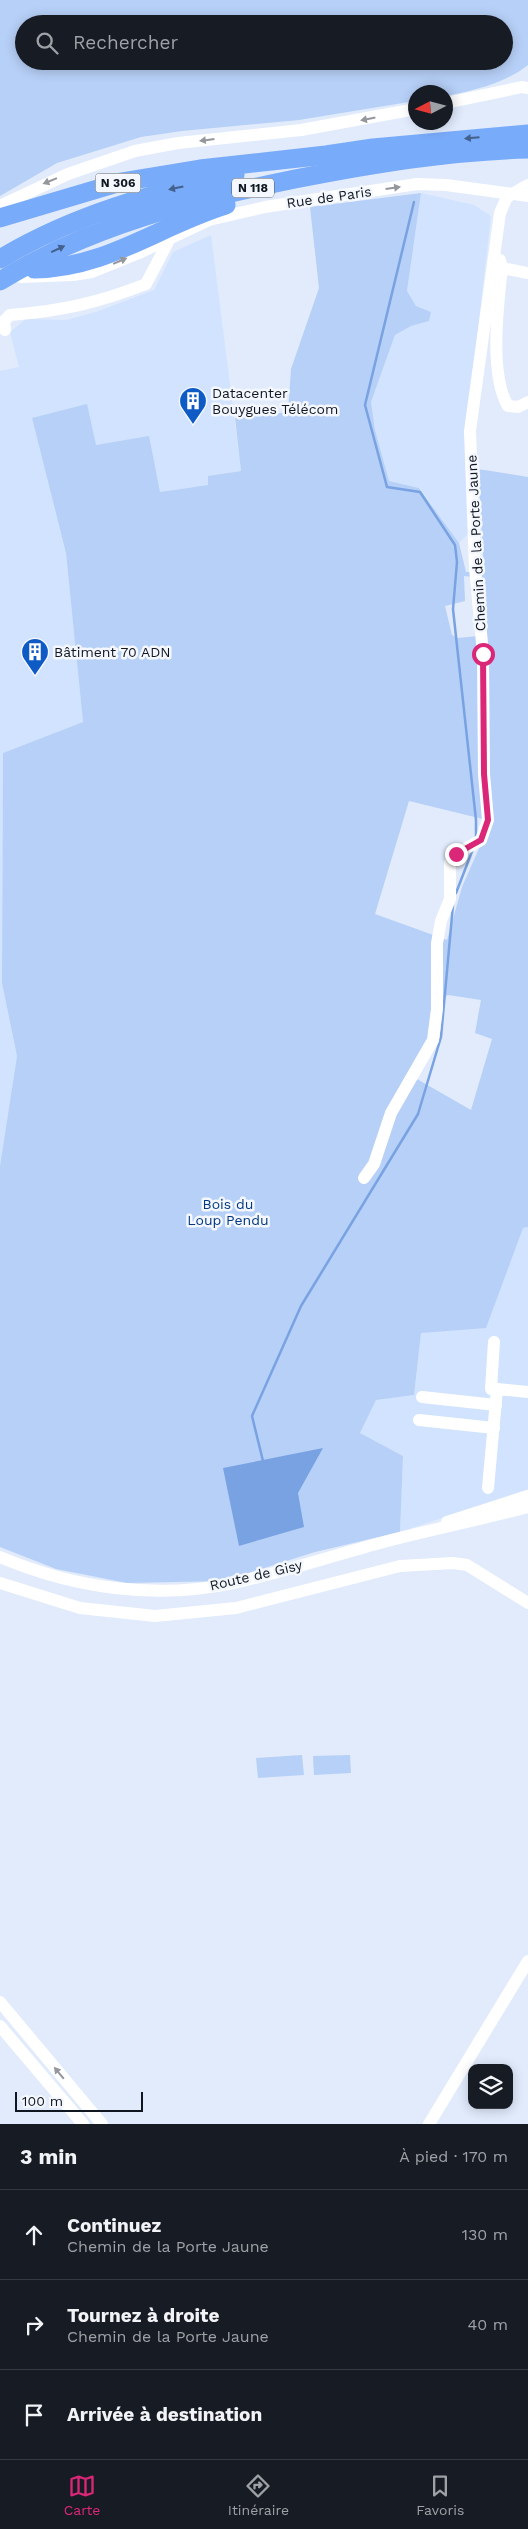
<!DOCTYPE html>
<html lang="fr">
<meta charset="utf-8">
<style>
body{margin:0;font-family:"Work Sans",sans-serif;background:#20242c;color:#f1f3f6}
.controls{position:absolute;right:15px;bottom:15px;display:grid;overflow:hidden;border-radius:10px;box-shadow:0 2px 12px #0003}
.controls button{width:45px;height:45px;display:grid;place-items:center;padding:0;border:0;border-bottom:1px solid #363941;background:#171b24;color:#f1f3f6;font:25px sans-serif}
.compass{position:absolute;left:408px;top:85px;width:45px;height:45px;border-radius:50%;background:#171b24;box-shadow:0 2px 12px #0003;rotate:264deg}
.scale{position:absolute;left:15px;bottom:12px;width:128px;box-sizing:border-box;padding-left:5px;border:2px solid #111720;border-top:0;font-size:14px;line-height:18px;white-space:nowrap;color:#111720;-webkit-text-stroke:4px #f4f8fe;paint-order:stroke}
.stop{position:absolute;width:15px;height:15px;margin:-11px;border:4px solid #db2777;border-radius:50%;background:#fff}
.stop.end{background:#db2777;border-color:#fff;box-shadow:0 1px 5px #0008}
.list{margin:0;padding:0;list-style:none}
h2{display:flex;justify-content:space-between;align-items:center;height:65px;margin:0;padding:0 20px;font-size:21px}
h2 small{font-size:16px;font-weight:400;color:#9ea1a6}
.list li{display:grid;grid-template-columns:32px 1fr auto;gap:15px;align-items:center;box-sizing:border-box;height:90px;padding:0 20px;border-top:1px solid #363941}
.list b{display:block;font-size:19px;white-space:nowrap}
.list p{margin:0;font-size:16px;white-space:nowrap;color:#9ea1a6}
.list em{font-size:16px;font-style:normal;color:#9ea1a6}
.icon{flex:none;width:28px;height:28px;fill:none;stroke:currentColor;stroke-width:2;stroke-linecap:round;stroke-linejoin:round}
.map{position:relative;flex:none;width:528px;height:2124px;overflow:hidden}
.search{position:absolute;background:#171b24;box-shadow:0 2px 12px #0003;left:15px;right:15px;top:15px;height:55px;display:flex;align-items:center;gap:12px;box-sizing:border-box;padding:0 18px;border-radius:28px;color:#9ea1a6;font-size:19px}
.sheet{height:335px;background:#171b24}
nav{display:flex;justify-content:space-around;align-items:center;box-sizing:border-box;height:70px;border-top:1px solid #363941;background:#171b24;font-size:14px;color:#9ea1a6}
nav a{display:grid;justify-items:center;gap:2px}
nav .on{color:#db2777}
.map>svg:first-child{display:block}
.built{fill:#d1e3fe}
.green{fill:#b7d0f7;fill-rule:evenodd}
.water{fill:#79a2e2}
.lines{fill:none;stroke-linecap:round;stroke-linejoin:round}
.stream{stroke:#79a2e2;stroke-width:2.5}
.minor{stroke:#fff;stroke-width:12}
.highway{stroke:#78abfa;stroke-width:19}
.oneway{fill:#94979b}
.oneway2{fill:#44618d}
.route{stroke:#db2777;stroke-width:6}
.labels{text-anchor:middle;stroke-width:5;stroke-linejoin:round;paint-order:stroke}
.shield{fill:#f4f8fe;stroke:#555a63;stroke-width:1}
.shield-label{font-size:12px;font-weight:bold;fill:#111720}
.street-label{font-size:14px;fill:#111720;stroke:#f4f8fe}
.poi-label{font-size:14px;fill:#111720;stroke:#f4f8fe;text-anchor:start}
.park-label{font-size:14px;fill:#033881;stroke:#f4f8fe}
</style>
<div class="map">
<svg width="528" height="2124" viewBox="0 0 528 2124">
<rect width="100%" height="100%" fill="#e1ebfc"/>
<!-- built -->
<g class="built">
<polygon points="421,193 474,205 491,216 467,426 469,533 459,543 420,488 389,481 375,430 371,402 395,335 411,326 429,321 431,312 416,306 407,291"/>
<polygon points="211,235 241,471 208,476 208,485 160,492 95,445 32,418 66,553 83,722 3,753 2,983 17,1056 0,1166 0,371 19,367 10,332 26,319 66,320 96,312 154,290 173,252"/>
<polygon points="528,1227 528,1489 400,1532 403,1456 360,1433 376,1400 414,1395 421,1333 523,1228"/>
</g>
<!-- green -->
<g class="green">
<path d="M0 0H528V65C504 84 475 90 446 96V92H416L415 101 299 120 182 131 141 137 57 163 0 196ZM24 24H504V61H24Z"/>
<path d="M421 193 407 291 416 306 431 312 429 321 411 326 395 335 371 402 375 430 389 481 419 488 459 543 466 572 484 571 478 469 528 477V1227L523 1228 486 1328 421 1333 414 1395 376 1400 360 1433 403 1456 400 1532 315 1552 223 1581 127 1583 56 1569 0 1547V1166L17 1056 2 983 3 753 83 722 66 553 32 418 87 404 96 445 149 436 160 492 208 485V476L241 471 235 418 288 412 291 369 319 288 310 207ZM464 576 474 577 478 636 458 638 452 635 445 606 465 601ZM409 801 491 821 462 887 447 940 375 914ZM448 995 481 1000 475 1033 492 1039 471 1110 410 1075 428 1040 432 1004Z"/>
<polygon points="302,1755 304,1775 258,1778 256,1758"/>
<polygon points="350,1755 351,1773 314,1775 313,1756"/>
</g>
<!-- water -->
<polygon class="water" points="323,1448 298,1493 304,1527 239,1546 223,1468"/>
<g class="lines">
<!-- stream -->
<g class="stream">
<polyline points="414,202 365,405 387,487 420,492 455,545 457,562 453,609 476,820 476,839"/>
<polyline points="456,893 473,849"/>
<polyline points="263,1461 252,1416 301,1306 418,1114 441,1037 453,905"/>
</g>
<!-- minor -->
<g class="minor">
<polyline points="446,103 522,87 528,88"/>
<polyline points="0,206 68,174 135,151 178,143 301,130 416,109"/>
<polyline points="500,260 502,268 528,273"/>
<path d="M502 268C498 303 489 375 508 406L518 407 528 402"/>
<polyline points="21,277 73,275 92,272 139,253 209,220 265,207 417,184 446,185 528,196"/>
<path d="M5 330 4 321 10 315C61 311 98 303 146 284L169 240"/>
<polyline points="364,1178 374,1164 391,1113 433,1040 437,1009 437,943 441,921 450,899 450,863 456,854 481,840 488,820 484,774 483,654 475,568 470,431 500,213 507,197 528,185"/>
<polyline points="494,1342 491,1389 497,1389"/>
<polyline points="422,1397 496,1405"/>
<polyline points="419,1420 494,1428"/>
<polyline points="488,1488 497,1389 528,1392"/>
<polyline points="447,1522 528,1496"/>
<path d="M0 1557C73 1588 155 1600 234 1583 283 1572 332 1556 380 1543 429 1530 479 1520 528 1507"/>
<polyline points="0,1583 80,1608 155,1616 236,1608 400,1566 453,1563 467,1565 528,1603"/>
<polyline points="0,2002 102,2124"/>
<polyline points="0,2026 83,2124"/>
<polyline points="429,2124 528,1961"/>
</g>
<!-- highway -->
<g class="highway">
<polyline points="0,218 121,182 200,169 326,155 373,148 528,134"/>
<path d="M0 259C73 215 153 193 235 175"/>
<path d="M34 269C107 268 158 226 226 205"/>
<path d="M0 281C91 225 192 200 295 179 372 164 449 151 528 149"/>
</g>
</g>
<!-- one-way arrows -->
<defs><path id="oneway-solid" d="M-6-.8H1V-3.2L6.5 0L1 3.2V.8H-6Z" transform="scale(1.25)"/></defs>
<g class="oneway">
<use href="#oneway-solid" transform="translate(368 119) rotate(169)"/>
<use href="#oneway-solid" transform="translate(207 140) rotate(173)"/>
<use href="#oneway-solid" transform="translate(50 181) rotate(158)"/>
<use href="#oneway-solid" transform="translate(393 188) rotate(-8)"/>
<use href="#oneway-solid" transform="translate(120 261) rotate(-23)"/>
<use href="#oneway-solid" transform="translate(59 2073) rotate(-130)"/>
</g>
<g class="oneway2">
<use href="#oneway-solid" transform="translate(472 138) rotate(175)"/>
<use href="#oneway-solid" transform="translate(176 188) rotate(168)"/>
<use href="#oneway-solid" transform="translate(58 249) rotate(-25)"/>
</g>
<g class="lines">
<!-- route -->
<polyline class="route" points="456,854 481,840 488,820 484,774 483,654"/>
</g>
<!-- icons -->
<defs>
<symbol id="building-pin" viewBox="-11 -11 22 30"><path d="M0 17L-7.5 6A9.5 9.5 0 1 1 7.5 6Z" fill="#0f5bc5" stroke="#f4f8fe"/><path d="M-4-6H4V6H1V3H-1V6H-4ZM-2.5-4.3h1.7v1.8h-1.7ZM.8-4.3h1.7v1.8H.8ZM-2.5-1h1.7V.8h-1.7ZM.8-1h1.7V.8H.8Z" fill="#fff"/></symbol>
</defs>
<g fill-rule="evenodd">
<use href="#building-pin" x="177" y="385" width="32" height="43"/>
<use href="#building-pin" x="19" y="636" width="32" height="43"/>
</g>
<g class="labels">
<!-- shield labels -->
<g class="shield">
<rect x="95.5" y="173.5" width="45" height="19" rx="4"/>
<rect x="232" y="178.5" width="42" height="19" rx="4"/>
</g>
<g class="shield-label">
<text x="118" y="187">N 306</text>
<text x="253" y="192">N 118</text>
</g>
<!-- street labels -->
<g class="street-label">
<text transform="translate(329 197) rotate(-8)" y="5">Rue de Paris</text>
<text transform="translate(476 543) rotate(-93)" y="5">Chemin de la Porte Jaune</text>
<text transform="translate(256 1575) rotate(-13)" y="5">Route de Gisy</text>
</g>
<!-- poi labels -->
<g class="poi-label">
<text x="212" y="398">Datacenter<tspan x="212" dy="16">Bouygues Télécom</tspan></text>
<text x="54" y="657">Bâtiment 70 ADN</text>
</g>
<!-- park labels -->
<g class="park-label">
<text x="228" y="1209">Bois du<tspan x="228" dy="16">Loup Pendu</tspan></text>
</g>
</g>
</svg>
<div class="controls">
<button><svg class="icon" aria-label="layers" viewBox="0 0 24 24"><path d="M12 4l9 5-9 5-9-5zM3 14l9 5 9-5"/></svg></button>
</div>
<svg class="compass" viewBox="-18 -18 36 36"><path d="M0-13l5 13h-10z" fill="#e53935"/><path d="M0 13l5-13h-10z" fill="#9ea1a6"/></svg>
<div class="scale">100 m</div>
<div class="stop" style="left:483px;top:654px"></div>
<div class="stop end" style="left:456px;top:854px"></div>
<div class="search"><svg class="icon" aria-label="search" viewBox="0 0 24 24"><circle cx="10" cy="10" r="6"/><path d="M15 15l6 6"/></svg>Rechercher</div>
</div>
<section class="sheet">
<h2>3 min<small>À pied · 170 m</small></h2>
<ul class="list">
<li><svg class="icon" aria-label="ahead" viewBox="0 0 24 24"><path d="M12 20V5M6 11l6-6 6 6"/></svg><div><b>Continuez</b><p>Chemin de la Porte Jaune</p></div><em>130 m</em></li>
<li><svg class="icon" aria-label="right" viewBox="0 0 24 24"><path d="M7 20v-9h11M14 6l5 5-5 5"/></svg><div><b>Tournez à droite</b><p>Chemin de la Porte Jaune</p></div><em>40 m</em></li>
<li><svg class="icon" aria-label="arrive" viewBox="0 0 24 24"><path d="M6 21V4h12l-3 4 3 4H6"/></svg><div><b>Arrivée à destination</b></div></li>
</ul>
</section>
<nav>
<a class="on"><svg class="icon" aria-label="map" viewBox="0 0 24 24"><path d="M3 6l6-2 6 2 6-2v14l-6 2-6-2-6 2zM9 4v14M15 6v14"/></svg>Carte</a>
<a><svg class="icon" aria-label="directions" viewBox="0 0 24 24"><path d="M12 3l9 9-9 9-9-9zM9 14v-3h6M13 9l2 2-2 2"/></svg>Itinéraire</a>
<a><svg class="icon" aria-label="saved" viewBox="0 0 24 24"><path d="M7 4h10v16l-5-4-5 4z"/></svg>Favoris</a>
</nav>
